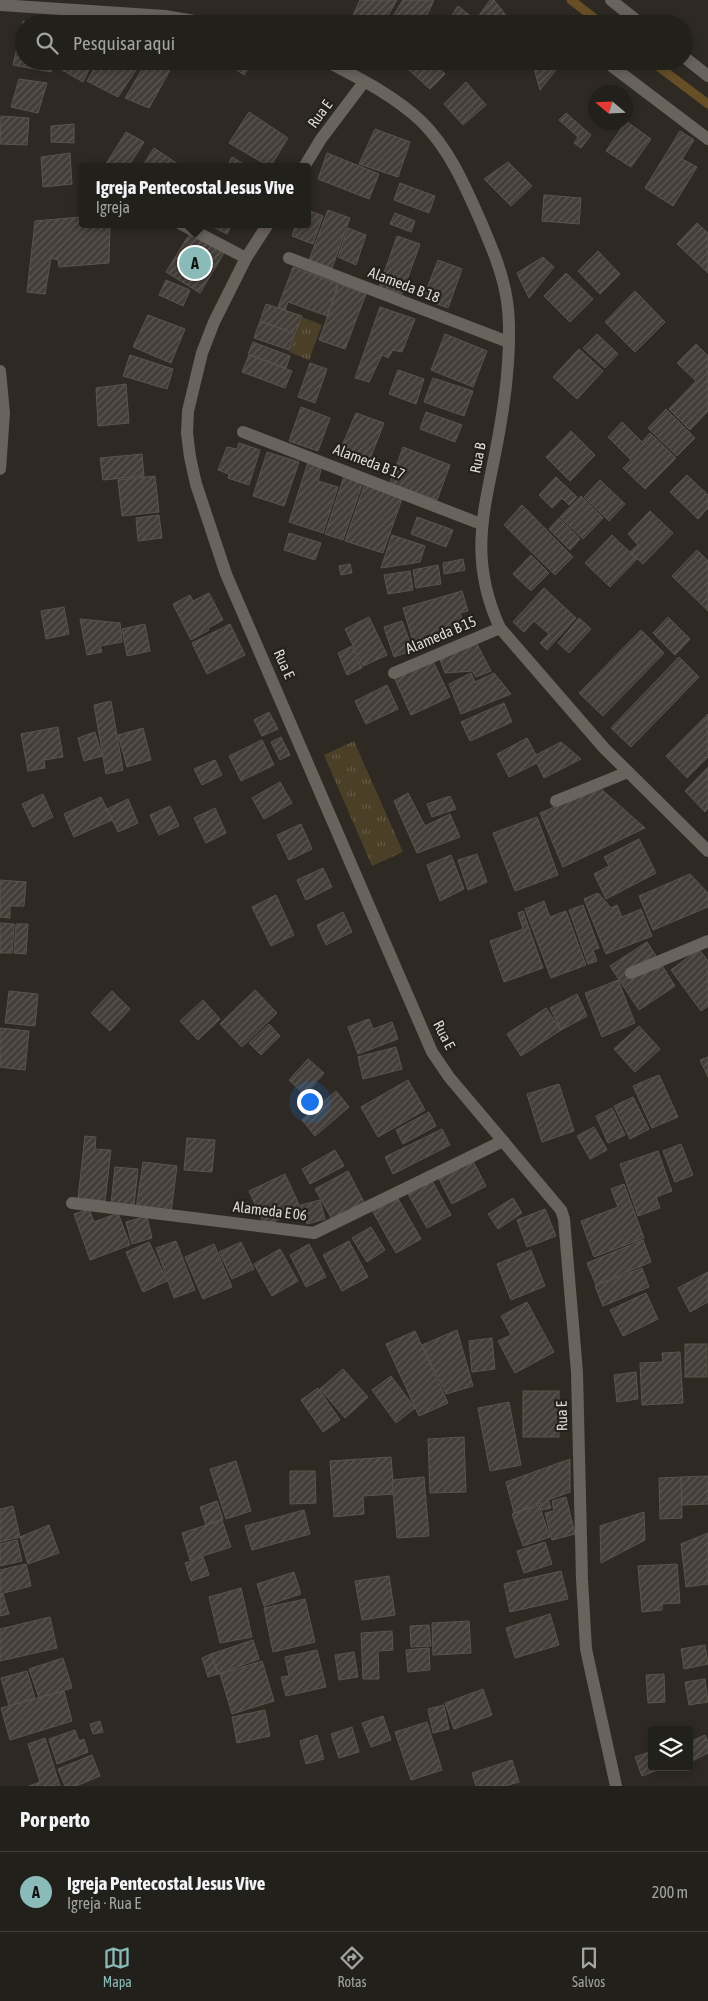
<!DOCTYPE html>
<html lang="pt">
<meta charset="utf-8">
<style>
body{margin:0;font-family:"Asap Condensed",sans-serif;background:#2e2d27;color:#f1f3f6}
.controls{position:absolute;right:15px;bottom:15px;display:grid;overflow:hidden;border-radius:5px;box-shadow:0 2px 8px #0003}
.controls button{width:45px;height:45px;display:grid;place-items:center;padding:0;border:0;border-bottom:1px solid #3f3e39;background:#22201a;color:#f1f3f6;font:25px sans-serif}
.compass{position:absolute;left:588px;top:85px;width:45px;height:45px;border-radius:50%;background:#22201a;box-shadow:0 2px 8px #0003;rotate:289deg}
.you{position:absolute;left:309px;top:1101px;width:18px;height:18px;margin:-12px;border:4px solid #fff;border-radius:50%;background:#1a73e8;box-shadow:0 0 0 8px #1a73e833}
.badge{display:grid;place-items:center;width:32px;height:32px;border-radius:50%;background:#8bbbb9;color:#111;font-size:16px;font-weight:700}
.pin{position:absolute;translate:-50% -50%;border:2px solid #fff;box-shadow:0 1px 5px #0006}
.popup{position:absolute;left:79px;top:163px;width:232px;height:65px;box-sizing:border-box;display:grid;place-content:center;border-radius:5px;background:#22201a;filter:drop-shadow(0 1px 4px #0005);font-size:16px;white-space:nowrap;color:#a2a3a2}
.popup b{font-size:19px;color:#f1f3f6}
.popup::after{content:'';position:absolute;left:50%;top:100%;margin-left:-10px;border:10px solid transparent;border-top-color:#22201a}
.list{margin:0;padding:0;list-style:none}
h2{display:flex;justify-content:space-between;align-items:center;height:65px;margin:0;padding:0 20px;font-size:21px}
h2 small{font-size:16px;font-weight:400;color:#a2a3a2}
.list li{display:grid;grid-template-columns:32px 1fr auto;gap:15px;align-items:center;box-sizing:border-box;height:80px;padding:0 20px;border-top:1px solid #3f3e39}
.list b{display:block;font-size:19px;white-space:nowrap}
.list p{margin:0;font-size:16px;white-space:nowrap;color:#a2a3a2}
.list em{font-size:16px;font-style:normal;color:#a2a3a2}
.icon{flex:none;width:28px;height:28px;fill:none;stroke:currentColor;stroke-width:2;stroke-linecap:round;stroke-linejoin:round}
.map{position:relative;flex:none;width:708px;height:1786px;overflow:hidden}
.search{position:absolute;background:#22201a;box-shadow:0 2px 8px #0003;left:15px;right:15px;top:15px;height:55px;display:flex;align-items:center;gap:12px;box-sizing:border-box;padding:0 18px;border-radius:28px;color:#a2a3a2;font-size:19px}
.sheet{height:145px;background:#22201a}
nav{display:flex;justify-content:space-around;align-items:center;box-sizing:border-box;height:70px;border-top:1px solid #3f3e39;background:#22201a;font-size:14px;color:#a2a3a2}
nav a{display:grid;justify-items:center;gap:2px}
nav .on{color:#8bbbb9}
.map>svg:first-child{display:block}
.grass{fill:url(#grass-tufts)}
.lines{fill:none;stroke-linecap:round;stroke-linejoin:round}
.stream{stroke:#664f27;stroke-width:9}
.building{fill:url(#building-hatch);stroke:#59544d}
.lane{stroke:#68635c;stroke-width:12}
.street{stroke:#68635c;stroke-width:12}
.secondary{stroke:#68635c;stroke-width:12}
.labels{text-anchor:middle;stroke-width:4.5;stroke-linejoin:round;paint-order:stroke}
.street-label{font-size:15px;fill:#dcdad6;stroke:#24201a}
</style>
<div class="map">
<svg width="708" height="1786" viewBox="0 0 708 1786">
<defs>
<pattern id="grass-tufts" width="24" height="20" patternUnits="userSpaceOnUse" patternTransform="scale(1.25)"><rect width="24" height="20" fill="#4c3f27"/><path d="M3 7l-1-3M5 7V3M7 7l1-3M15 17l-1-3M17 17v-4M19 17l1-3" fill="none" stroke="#655a46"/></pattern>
<pattern id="building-hatch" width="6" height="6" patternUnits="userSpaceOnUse" patternTransform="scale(1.25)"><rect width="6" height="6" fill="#433e38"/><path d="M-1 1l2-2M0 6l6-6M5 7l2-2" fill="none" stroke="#5e5954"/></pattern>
</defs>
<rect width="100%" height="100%" fill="#2e2a23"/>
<!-- grass -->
<g class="grass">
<polygon points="302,317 322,325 309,360 289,352"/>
<polygon points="354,741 403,852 372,866 324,755"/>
</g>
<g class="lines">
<!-- stream -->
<g class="stream">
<polyline points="571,0 602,24"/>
<polyline points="651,61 708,104"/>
</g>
</g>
<!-- building -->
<g class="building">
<polygon points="360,0 397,0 383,24 349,24"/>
<polygon points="403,0 434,0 423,24 405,24 393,16"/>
<polygon points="490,0 494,0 513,24 485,24 478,17"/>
<polygon points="458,6 477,21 476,24 446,24"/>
<polygon points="23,21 57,24 24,24 24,61 55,61 51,72 13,65"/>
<polygon points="66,61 93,61 83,82 62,70"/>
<polygon points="99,61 142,61 118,97 87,81"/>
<polygon points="147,61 175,61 149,108 125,98"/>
<polygon points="224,61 253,61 244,75"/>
<polygon points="403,61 432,61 445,74 430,89 401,63"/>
<polygon points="532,61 555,61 560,65 540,90"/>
<polygon points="19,79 47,83 38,113 11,107"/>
<polygon points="466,82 486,105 463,125 444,104"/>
<polygon points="249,112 288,138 270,167 229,143"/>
<polygon points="566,113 591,135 581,148 574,143 578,137 559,120"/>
<polygon points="1,116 29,118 27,145 0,144"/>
<polygon points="626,121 651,139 631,167 606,151"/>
<polygon points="74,124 74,143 51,142 51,126"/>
<polygon points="375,129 410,142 398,177 359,164"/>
<polygon points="680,131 694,140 682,159 697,167 673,206 645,188"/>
<polygon points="126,132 144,142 128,167 104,167"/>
<polygon points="154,148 178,164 177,167 142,167"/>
<polygon points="70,153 72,184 43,187 41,157"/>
<polygon points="327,153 379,174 369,199 318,179"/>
<polygon points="232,157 249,167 227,167"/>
<polygon points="508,162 532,186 511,206 484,179"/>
<polygon points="400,183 435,196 429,213 394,200"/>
<polygon points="544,195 581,198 579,224 542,221"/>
<polygon points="308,210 323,216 313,244 292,236 296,224 308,224"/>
<polygon points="328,210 350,218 332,268 309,260"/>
<polygon points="395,213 415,221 411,232 390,224"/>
<polygon points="82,217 82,224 110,224 109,263 59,267 58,260 51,258 45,294 27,292 35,221"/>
<polygon points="697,223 708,233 708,273 677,244"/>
<polygon points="207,224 232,224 227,234"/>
<polygon points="348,228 366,235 356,265 338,257"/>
<polygon points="190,233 224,253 200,293 166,272"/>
<polygon points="397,236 420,244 402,294 379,287"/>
<polygon points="598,251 620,274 600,294 578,271"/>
<polygon points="543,257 554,267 529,298 517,273"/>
<polygon points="438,260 462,269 448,308 423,299"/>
<polygon points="293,267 338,284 327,316 288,302 285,310 278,307"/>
<polygon points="566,273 593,299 570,322 544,296"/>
<polygon points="166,280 190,290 183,306 159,295"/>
<polygon points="339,284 366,294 345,349 319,340"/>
<polygon points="635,291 665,322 635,352 605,322"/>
<polygon points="266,304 302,316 295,334 260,321"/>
<polygon points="380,307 415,319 402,352 393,350 388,358 382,355 369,382 355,378"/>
<polygon points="148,315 185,329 171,363 133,347"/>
<polygon points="260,321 295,334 289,350 254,338"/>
<polygon points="445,334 487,351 473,387 431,370"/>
<polygon points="597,334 618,354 605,368 583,348"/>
<polygon points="253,342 290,356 286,368 248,354"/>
<polygon points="696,344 708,356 708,411 690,430 669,409 696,381 677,363"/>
<polygon points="579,349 603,371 577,399 553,377"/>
<polygon points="130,355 173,369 167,389 123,376"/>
<polygon points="249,355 292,371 285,388 242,372"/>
<polygon points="310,363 327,369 315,403 298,397"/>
<polygon points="398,370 424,379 416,404 389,394"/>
<polygon points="433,378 473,391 464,416 424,402"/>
<polygon points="126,384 129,423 98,426 96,388"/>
<polygon points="301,407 330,418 318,451 289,441"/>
<polygon points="666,409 695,438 677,456 648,428"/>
<polygon points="426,412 462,425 455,442 420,429"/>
<polygon points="356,413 384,423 368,464 338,455"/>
<polygon points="622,422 642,442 650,433 676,458 645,489 623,468 631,460 608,437"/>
<polygon points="571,431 595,455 570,481 546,457"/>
<polygon points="239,443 260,450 249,485 228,478 229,474 218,470 227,447 237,449"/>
<polygon points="403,447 450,465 437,500 390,483"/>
<polygon points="267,452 299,462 284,506 253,496"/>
<polygon points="142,454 144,476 103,480 100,458"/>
<polygon points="308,462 322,466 318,481 338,487 323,533 289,522"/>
<polygon points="687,475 708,495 708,508 698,519 670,492"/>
<polygon points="155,476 159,512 122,516 118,480"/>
<polygon points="344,476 363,482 343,540 325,534"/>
<polygon points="556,477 577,497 569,505 562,498 552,508 539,495"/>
<polygon points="600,480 625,504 609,521 584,497"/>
<polygon points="365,483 403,496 383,553 345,541"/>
<polygon points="581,496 603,518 583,539 560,517"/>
<polygon points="522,505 573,557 555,575 504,525"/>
<polygon points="650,511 673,533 643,564 630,552 638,545 628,534"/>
<polygon points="159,515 162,538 138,541 136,518"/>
<polygon points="417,517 453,530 446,547 411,534"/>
<polygon points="559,518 580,539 570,550 549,529"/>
<polygon points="289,533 321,543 315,560 284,550"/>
<polygon points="392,535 425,546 420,562 381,568"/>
<polygon points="612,535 637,559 610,587 585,563"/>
<polygon points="697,550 708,561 708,611 672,576"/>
<polygon points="531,555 549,573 531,591 513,574"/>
<polygon points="463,559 465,570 444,574 443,563"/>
<polygon points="350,564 352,573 341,575 339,566"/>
<polygon points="438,565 441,584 416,588 413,570"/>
<polygon points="410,571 413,590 388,594 384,575"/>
<polygon points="544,588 576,618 547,650 540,643 549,634 534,621 524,632 513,622"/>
<polygon points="462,591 468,611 460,613 464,626 413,641 403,608"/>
<polygon points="209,593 223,620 208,628 209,630 191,640 173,604 190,595 193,601"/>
<polygon points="64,607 69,634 46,639 41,611"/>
<polygon points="369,617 387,655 363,666 345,629"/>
<polygon points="668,617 690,639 675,655 653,633"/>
<polygon points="579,618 591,629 569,653 558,643"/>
<polygon points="80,619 120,623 122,642 100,646 102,652 87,655"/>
<polygon points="402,621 413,650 394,657 384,627"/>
<polygon points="145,624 150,651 127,656 122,629"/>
<polygon points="230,624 245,655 207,674 192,643"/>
<polygon points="641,630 664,653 603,716 579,693"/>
<polygon points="476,642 491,671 476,677 472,671 445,673 439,657"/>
<polygon points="352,646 362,668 347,675 338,653"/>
<polygon points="679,657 699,677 631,747 611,728"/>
<polygon points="432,659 450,697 411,715 394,677"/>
<polygon points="471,673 475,682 494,673 511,694 461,714 449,684"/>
<polygon points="387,685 398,709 366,724 355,701"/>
<polygon points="111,701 123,770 106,774 94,705"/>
<polygon points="504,703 512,722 470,741 461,722"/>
<polygon points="269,712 278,729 262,736 254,720"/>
<polygon points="708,714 708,757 687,778 666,756"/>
<polygon points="58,727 63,757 44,760 45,768 28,771 21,734"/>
<polygon points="143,728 151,760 127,767 118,735"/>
<polygon points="95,732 102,756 84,761 78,738"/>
<polygon points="281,737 290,755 280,760 271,742"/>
<polygon points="527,738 536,755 561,742 581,759 544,778 537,763 509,777 497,754"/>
<polygon points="262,740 274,765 241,781 229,756"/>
<polygon points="215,760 222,775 202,785 194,769"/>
<polygon points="708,767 708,808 705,812 685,791"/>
<polygon points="280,782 292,803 264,819 252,798"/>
<polygon points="600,788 645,828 563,867 540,813"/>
<polygon points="408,793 425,826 450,814 460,837 417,853 394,801"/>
<polygon points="43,794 53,817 33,827 22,804"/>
<polygon points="450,796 456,809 432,817 427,804"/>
<polygon points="101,797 112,820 74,837 64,814"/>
<polygon points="128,799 138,823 118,832 107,809"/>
<polygon points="170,806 179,826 159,835 150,815"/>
<polygon points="215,808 226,833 206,843 194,818"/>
<polygon points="537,817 558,875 515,891 493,833"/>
<polygon points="301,824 312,849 289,860 277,835"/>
<polygon points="639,839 656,873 606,899 594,874 609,866 604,857"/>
<polygon points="477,854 487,882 468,890 458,860"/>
<polygon points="451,855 464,889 440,901 427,865"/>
<polygon points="323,868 332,887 306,900 297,880"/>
<polygon points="690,874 708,893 708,907 653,930 639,896"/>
<polygon points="0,880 26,882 24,906 10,906 10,918 0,917"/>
<polygon points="598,893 611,908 617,905 622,917 641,909 652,936 606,954 584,899"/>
<polygon points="276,895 294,935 271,946 252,907"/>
<polygon points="544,901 550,917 566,911 586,965 551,978 525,909"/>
<polygon points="583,905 599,948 593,950 597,961 588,964 569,910"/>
<polygon points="523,911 543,968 504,982 490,941 523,929 518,913"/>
<polygon points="343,912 352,932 326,945 317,925"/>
<polygon points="0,923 14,924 12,953 0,953"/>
<polygon points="16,924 28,924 26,954 14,953"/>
<polygon points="647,942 675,986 639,1010 610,966"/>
<polygon points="699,949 708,961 708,1006 701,1011 671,970"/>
<polygon points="618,980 635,1023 602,1037 585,993"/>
<polygon points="255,990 277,1013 242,1047 220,1024"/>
<polygon points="9,991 38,994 35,1026 5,1023"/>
<polygon points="112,991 130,1009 110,1031 91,1013"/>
<polygon points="577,994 587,1016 561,1030 550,1008"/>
<polygon points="203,1000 220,1019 198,1040 180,1021"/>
<polygon points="546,1008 561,1030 521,1056 507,1034"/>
<polygon points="369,1019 373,1029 392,1022 398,1039 358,1054 348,1027"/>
<polygon points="269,1024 280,1036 261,1055 249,1043"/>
<polygon points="639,1026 660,1049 635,1072 614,1049"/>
<polygon points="0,1028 29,1031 25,1070 0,1067"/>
<polygon points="396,1047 402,1069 363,1079 358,1057"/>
<polygon points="708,1057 708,1077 700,1060"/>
<polygon points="308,1059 324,1073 305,1095 289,1080"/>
<polygon points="659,1075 678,1117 652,1128 633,1086"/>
<polygon points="408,1080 425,1110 378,1137 361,1107"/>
<polygon points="559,1084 574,1131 542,1142 527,1094"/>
<polygon points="336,1091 349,1107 315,1136 302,1120"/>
<polygon points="633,1097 649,1129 630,1139 614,1106"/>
<polygon points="612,1108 625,1135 608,1143 596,1116"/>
<polygon points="429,1112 436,1126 403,1144 396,1130"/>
<polygon points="594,1127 607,1150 590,1159 577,1136"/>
<polygon points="442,1129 450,1145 393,1174 385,1157"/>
<polygon points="85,1136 96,1137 95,1149 111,1150 105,1201 78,1198"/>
<polygon points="187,1138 215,1140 212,1172 184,1170"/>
<polygon points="681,1144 693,1175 675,1182 663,1151"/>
<polygon points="335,1150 344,1166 310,1184 302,1169"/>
<polygon points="658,1151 672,1191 656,1197 660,1208 638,1216 620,1164"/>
<polygon points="473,1161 486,1186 452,1204 439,1179"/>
<polygon points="143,1162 177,1166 171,1213 136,1209"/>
<polygon points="115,1167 138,1169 134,1205 111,1203"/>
<polygon points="348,1171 365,1204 333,1221 315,1189"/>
<polygon points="285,1174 301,1209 265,1226 249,1191"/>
<polygon points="431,1179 451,1215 427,1228 407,1192"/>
<polygon points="624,1184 644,1238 594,1257 581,1221 618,1207 611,1189"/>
<polygon points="397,1197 421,1239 396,1253 373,1212"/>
<polygon points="513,1198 522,1213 498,1229 488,1214"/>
<polygon points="320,1200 325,1219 307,1224 301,1205"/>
<polygon points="89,1209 94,1222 118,1213 130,1245 90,1260 74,1214"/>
<polygon points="545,1209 556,1236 527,1247 517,1220"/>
<polygon points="147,1216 152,1238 132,1244 126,1222"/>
<polygon points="371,1227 385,1250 367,1262 352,1238"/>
<polygon points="643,1240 651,1262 596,1285 587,1263"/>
<polygon points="176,1241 195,1290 174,1298 156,1248"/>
<polygon points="349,1241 368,1277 342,1291 323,1255"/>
<polygon points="149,1242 167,1281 143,1292 126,1252"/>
<polygon points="241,1242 254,1269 232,1279 219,1252"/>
<polygon points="214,1244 232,1287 203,1299 185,1257"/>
<polygon points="309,1244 326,1277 306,1287 290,1255"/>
<polygon points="280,1249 298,1281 272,1296 254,1264"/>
<polygon points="531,1250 545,1286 511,1300 497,1264"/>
<polygon points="642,1268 649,1287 603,1306 595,1286"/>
<polygon points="708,1272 708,1302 690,1312 678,1288"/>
<polygon points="646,1293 658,1319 623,1336 610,1310"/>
<polygon points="527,1302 554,1352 515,1373 498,1341 511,1335 501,1316"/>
<polygon points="457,1330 473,1386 446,1394 422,1345"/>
<polygon points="415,1331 448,1403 419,1416 386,1344"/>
<polygon points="492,1338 495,1369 472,1372 469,1341"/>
<rect x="685" y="1344" width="22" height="33"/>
<polygon points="680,1352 683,1403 642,1405 640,1363 663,1362 662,1353"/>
<polygon points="343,1369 368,1397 345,1418 320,1389"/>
<polygon points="636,1372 638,1399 617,1402 614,1375"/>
<polygon points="391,1376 415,1408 396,1423 372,1390"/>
<polygon points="318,1388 340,1420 323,1432 301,1400"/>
<rect x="523" y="1391" width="36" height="46"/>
<polygon points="509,1402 521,1465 490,1471 478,1408"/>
<polygon points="464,1437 466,1492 430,1493 428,1439"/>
<polygon points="391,1457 394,1494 363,1496 364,1514 334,1517 330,1461"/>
<polygon points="570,1459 570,1492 548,1500 551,1508 542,1510 540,1503 514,1513 506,1482"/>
<polygon points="236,1461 251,1511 226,1519 210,1469"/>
<polygon points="290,1471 315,1471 316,1503 290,1504"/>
<polygon points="708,1476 708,1504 682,1505 681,1477"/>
<polygon points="424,1477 429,1536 397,1538 392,1480"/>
<polygon points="681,1477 682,1518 660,1519 659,1478"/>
<polygon points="566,1497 575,1534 552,1540 545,1513 554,1511 552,1501"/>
<polygon points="217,1501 223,1519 206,1525 200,1507"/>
<polygon points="539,1505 550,1537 523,1546 512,1514"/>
<polygon points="13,1506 20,1537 0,1542 0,1509"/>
<polygon points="304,1510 310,1534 252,1550 245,1526"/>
<polygon points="644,1512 645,1540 601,1563 600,1526"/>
<polygon points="222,1520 231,1547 190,1560 182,1533"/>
<polygon points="49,1525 59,1553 28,1564 20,1537"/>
<polygon points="708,1533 708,1584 686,1587 681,1544"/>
<polygon points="17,1540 22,1561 0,1566 0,1544"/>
<polygon points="545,1542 552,1564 524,1573 517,1551"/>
<polygon points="203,1557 209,1575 191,1581 185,1563"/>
<polygon points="26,1564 31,1586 0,1594 0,1570"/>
<polygon points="677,1564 680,1603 662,1604 662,1610 642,1612 638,1566"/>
<polygon points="561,1571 568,1599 510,1612 504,1584"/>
<polygon points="294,1572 301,1594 264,1606 257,1584"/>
<polygon points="389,1576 395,1615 362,1620 355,1581"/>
<polygon points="241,1588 252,1637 220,1643 209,1597"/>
<polygon points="3,1594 9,1614 0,1616 0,1595"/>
<polygon points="305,1599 315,1642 273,1652 264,1608"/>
<polygon points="550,1614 559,1645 515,1658 506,1628"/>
<polygon points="50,1617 57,1648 0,1661 0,1629"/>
<polygon points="469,1621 471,1653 433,1655 432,1623"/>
<polygon points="429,1625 431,1646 411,1647 410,1626"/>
<polygon points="392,1631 393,1650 378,1651 379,1679 363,1679 361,1633"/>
<polygon points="253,1640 259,1659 218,1674 211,1654"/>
<polygon points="705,1645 708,1664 684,1669 681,1649"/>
<polygon points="429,1648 430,1670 408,1672 406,1650"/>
<polygon points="317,1650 326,1687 286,1696 281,1677 289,1676 285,1657"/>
<polygon points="354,1652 358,1677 339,1680 335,1655"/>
<polygon points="211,1654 218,1674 208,1677 202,1658"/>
<polygon points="63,1658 72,1688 39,1698 29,1669"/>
<polygon points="262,1661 274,1701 232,1714 220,1674"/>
<polygon points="27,1671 35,1698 9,1706 1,1678"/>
<polygon points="664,1674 665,1702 648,1703 646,1675"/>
<polygon points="705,1679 708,1702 689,1705 685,1682"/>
<polygon points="483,1689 492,1715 454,1729 445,1703"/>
<polygon points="64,1691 72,1721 10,1740 1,1708"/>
<polygon points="444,1705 449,1729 433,1733 428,1709"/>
<polygon points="265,1710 270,1736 237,1743 232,1717"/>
<polygon points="383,1716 391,1740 371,1747 362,1723"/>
<polygon points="100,1721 103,1732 93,1734 90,1724"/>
<polygon points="427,1722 442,1770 411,1780 395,1732"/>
<polygon points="352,1727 359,1752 339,1758 331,1734"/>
<polygon points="75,1730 79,1741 84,1739 88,1752 57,1764 49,1739"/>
<polygon points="317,1735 324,1759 306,1764 300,1741"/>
<polygon points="705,1735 708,1742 708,1753 690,1762 689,1742"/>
<polygon points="45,1738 60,1786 29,1786 40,1782 28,1744"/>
<polygon points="652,1751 652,1767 663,1768 642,1776 635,1757"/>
<polygon points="92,1755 100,1776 76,1786 65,1786 58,1769"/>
<polygon points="512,1760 519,1782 505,1786 476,1786 472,1773"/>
</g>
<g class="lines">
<!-- lane -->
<g class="lane">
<polyline points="611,0 641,24"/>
<polyline points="684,57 708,76"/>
<polyline points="605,61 708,139"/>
<polyline points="181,224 246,258"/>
<polyline points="289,258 508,342"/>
<polyline points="243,432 481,524"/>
<polyline points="394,673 500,628"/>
<polyline points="556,801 628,772"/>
<polyline points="631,973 708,941"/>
<polyline points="72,1203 314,1233 503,1141"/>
</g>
<!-- street -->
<g class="street">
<polyline points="304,167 321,139 364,82"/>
<polyline points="268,224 246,258 214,322 202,353 188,411 187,433 190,457 196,484 226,574 432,1052 449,1077 561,1210 564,1219 577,1372 582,1579 586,1649 616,1786"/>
</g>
<!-- secondary -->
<g class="secondary">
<polyline points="0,5 165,16 212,24"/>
<path d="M326 61C359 78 395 96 422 122 450 150 465 186 481 222 492 248 503 273 507 301 512 335 507 387 501 421 489 499 464 550 500 628L604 748 708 851"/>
<polyline points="0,371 4,413 0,469"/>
</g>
</g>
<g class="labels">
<!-- street labels -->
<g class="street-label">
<text transform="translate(320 114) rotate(-54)" y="5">Rua E</text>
<text transform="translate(404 285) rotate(21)" y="5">Alameda B 18</text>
<text transform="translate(478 458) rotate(-79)" y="5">Rua B</text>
<text transform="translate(369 462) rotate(21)" y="5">Alameda B 17</text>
<text transform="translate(441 635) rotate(-23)" y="5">Alameda B 15</text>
<text transform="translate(284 664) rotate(66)" y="5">Rua E</text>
<text transform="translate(444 1035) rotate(63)" y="5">Rua E</text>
<text transform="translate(270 1211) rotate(7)" y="5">Alameda E 06</text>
<text transform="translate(562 1416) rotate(-91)" y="5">Rua E</text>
</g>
</g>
</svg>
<div class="controls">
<button><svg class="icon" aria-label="layers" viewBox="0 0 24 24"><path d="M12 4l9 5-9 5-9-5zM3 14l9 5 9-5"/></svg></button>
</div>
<svg class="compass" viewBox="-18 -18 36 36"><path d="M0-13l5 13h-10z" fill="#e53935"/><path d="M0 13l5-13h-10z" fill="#a2a3a2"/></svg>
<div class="you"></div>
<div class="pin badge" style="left:195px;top:263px">A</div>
<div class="popup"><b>Igreja Pentecostal Jesus Vive</b>Igreja</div>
<div class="search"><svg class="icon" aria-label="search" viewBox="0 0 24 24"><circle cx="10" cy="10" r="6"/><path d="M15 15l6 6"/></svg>Pesquisar aqui</div>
</div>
<section class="sheet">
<h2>Por perto<small></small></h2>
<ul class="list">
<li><span class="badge">A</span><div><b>Igreja Pentecostal Jesus Vive</b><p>Igreja · Rua E</p></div><em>200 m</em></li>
</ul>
</section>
<nav>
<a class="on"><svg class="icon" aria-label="map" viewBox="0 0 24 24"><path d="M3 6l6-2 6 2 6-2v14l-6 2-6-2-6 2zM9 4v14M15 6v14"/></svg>Mapa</a>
<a><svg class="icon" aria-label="directions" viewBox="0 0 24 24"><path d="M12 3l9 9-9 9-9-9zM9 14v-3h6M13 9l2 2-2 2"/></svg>Rotas</a>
<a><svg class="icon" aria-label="saved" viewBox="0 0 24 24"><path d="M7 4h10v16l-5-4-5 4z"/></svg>Salvos</a>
</nav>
